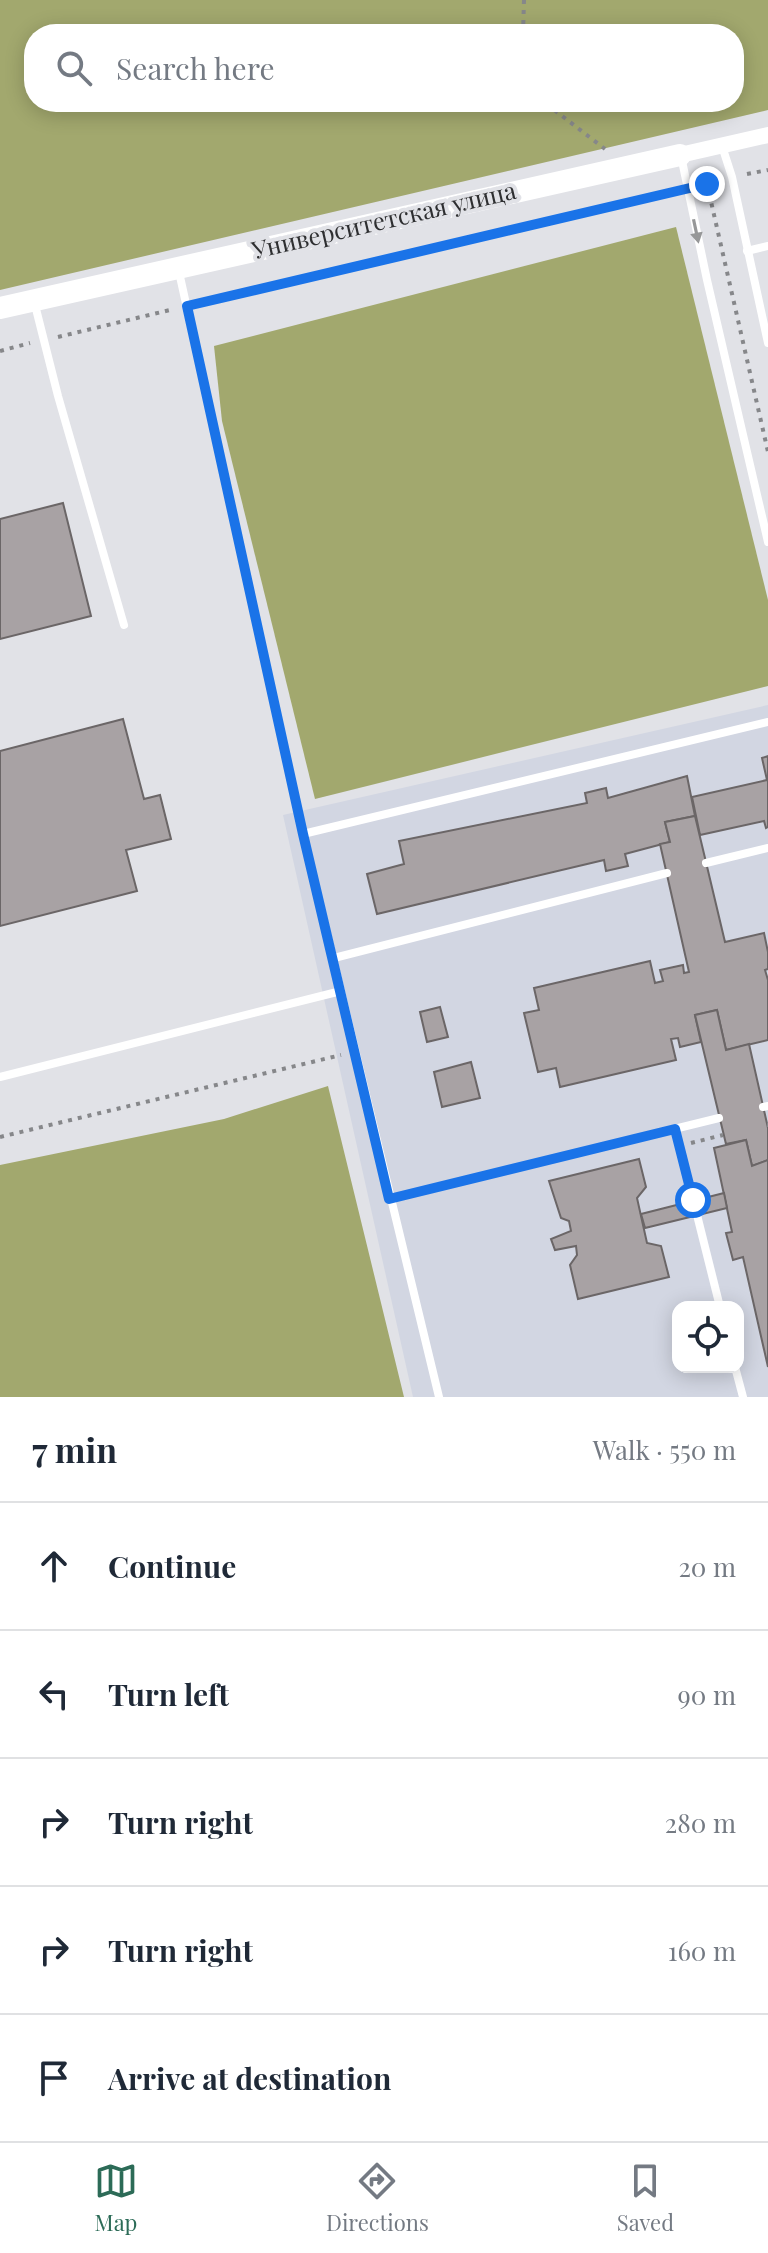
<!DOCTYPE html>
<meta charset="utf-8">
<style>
body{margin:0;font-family:"Playfair Display",serif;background:#f2f2f3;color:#1f2937}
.controls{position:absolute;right:24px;bottom:24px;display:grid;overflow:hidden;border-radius:16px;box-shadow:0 4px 20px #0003}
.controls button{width:72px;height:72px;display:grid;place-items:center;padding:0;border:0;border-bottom:2px solid #e0e1e3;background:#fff;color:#1f2937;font:40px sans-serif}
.stop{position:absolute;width:24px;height:24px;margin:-18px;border:6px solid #1a73e8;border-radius:50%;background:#fff}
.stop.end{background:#1a73e8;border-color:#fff;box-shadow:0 2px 8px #0008}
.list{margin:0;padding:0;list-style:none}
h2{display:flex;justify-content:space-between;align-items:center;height:104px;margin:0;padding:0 32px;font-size:34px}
h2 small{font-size:26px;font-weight:400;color:#747a83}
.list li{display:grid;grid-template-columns:52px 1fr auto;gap:24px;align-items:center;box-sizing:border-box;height:128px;padding:0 32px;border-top:2px solid #e0e1e3}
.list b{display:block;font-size:30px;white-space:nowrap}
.list em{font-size:26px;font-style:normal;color:#747a83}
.icon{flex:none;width:44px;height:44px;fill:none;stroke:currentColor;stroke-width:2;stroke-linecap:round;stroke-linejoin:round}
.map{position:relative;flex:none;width:768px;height:1397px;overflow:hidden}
.search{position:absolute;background:#fff;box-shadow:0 4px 20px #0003;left:24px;right:24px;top:24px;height:88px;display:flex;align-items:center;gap:20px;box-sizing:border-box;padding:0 28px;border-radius:32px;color:#747a83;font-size:30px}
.sheet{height:744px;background:#fff}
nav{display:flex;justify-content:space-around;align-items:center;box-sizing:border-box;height:112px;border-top:2px solid #e0e1e3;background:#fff;font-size:22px;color:#747a83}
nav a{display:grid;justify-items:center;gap:4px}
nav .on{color:#2c6b57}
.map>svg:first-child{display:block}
.built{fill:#d2d6e2;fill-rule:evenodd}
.forest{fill:#a2a86e;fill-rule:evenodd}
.building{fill:#a8a2a4;stroke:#6b6667;stroke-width:2}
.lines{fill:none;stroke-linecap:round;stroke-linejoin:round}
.path{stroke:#86878a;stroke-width:4;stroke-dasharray:4 6;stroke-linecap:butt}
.service{stroke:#fff;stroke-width:8}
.minor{stroke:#fff;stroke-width:16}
.tertiary{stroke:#fff;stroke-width:22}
.oneway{fill:#969798}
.route{stroke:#1a73e8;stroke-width:10}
.labels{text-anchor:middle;stroke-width:8;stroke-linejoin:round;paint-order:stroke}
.street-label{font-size:24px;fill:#2e2f31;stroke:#e1e2e7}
</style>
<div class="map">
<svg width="768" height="1397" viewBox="0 0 768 1397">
<rect width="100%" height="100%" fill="#e1e2e7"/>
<!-- built -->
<path class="built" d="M768 705V1397H413L283 815ZM678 1307H738V1367H678Z"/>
<!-- forest -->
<g class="forest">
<path d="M0 0H768V110L0 290ZM34 34H734V102H34Z"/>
<polygon points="676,227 768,600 768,686 315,799 222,421 214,346"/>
<polygon points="328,1086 404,1397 0,1397 0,1165 224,1119"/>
</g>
<!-- building -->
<g class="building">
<polygon points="63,503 91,616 0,639 0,519"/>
<polygon points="123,719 144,799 160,795 171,839 126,850 137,891 0,926 0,751"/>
<polygon points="768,756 768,827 766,828 764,821 700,835 692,797 767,780 762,758"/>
<polygon points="687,776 695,816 665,822 670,842 625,854 628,866 606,871 604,860 377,914 367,874 404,864 399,841 587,803 585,793 606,788 608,798"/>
<polygon points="695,816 725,942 764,933 768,952 768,969 765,970 768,980 768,1040 726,1050 717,1010 695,1015 701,1042 680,1047 678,1038 671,1039 676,1060 560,1087 556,1068 538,1072 524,1013 539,1010 534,988 650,961 655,983 663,981 660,970 683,965 684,973 689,972 660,844 670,842 665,822"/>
<polygon points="440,1007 448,1037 427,1042 420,1012"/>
<polygon points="717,1010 726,1050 749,1044 768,1128 768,1160 752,1166 746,1140 726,1144 695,1015"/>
<polygon points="471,1062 480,1098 442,1107 434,1072"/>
<polygon points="746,1140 752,1166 768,1160 768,1367 743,1257 733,1260 726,1233 732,1232 714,1148"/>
<polygon points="639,1159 646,1187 637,1198 647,1243 661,1246 669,1277 578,1299 570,1265 577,1255 576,1246 555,1250 551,1239 571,1231 569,1221 561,1218 549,1181"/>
<polygon points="724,1193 727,1208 645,1228 641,1214"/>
</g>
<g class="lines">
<!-- path -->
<g class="path">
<polyline points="523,34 524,0"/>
<polyline points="549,102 553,109 605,149"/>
<polyline points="747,174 768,170"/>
<polyline points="707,184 768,452"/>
<polyline points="700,185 719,180"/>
<polyline points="198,303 676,191"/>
<polyline points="58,337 174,309"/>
<polyline points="0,351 30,343"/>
<polyline points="767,1125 768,1125"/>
<polyline points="0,1137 341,1055"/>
<polyline points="691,1143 723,1135"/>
</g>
<!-- service -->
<g class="service">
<polyline points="722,146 732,177 768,343"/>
<polyline points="681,156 707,280 768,542"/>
<polyline points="747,251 768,246"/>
<polyline points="179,272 303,834 439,1397"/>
<polyline points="34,301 58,396 124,625"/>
<polyline points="303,834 768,722"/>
<polyline points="706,863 768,848"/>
<polyline points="334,958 667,873"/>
<polyline points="0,1077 341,991"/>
<polyline points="763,1107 768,1106"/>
<polyline points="675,1129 693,1200"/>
<polyline points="389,1199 719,1118"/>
<polyline points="697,1215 720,1307"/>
<polyline points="735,1367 743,1397"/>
</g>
<!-- minor -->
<polyline class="minor" points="680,155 768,135"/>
<!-- tertiary -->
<polyline class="tertiary" points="0,308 680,155"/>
</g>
<!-- one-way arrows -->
<defs><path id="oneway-solid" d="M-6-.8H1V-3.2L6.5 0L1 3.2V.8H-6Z" transform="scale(2)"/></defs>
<use class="oneway" href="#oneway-solid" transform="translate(696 231) rotate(78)"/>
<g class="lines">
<!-- route -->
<polyline class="route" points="693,1200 675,1129 389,1199 303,834 187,306 707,184"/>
</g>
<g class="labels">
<!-- street labels -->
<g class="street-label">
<text transform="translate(384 221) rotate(-13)" y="8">Университетская улица</text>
</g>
</g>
</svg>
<div class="controls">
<button><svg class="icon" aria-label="locate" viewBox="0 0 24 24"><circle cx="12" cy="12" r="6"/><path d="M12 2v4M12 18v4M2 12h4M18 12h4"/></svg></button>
</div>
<div class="stop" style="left:693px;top:1200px"></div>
<div class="stop end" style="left:707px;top:184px"></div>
<div class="search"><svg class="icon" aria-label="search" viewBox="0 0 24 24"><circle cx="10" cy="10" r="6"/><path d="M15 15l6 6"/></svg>Search here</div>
</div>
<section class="sheet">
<h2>7 min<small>Walk · 550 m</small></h2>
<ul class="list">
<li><svg class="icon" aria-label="ahead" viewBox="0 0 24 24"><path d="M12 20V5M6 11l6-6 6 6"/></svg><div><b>Continue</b></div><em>20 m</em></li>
<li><svg class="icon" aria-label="left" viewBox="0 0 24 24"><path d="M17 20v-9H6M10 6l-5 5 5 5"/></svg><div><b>Turn left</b></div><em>90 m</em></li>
<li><svg class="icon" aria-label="right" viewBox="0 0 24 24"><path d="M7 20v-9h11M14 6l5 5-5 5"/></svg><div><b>Turn right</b></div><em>280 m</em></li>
<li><svg class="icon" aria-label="right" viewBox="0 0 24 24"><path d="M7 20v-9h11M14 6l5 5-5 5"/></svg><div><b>Turn right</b></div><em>160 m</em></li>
<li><svg class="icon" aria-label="arrive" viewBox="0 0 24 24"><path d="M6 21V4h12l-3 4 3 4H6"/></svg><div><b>Arrive at destination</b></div></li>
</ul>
</section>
<nav>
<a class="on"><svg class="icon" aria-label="map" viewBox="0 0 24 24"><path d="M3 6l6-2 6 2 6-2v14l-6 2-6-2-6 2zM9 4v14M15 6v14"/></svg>Map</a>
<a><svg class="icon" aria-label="directions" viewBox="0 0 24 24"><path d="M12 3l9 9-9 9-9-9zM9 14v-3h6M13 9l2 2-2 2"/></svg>Directions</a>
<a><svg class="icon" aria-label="saved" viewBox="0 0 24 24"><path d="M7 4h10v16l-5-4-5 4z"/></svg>Saved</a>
</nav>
